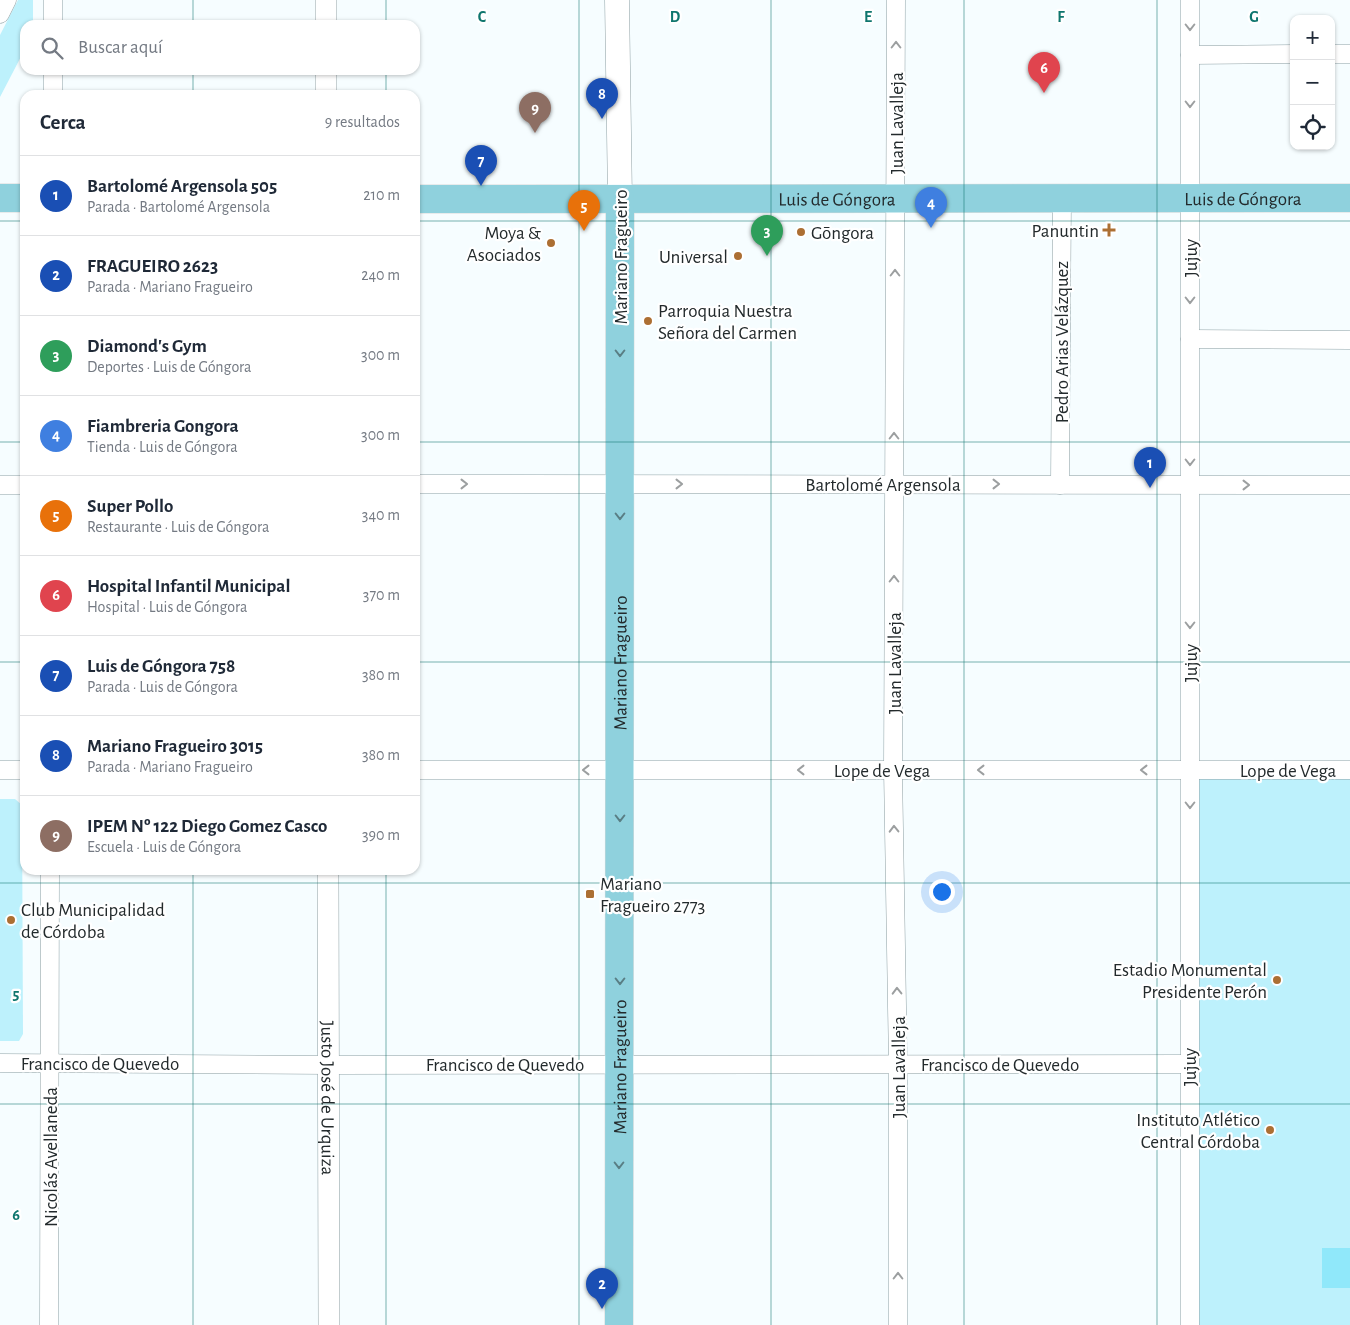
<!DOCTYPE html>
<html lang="es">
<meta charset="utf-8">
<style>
body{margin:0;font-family:"Alegreya Sans",sans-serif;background:#f2f2f3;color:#1f2937}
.controls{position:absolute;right:15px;top:15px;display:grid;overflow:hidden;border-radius:10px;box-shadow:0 1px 4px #0004}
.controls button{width:45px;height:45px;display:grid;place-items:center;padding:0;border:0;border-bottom:1px solid #e0e1e3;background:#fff;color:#1f2937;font:25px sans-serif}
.you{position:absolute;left:941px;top:891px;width:18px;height:18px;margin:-12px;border:4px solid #fff;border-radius:50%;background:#1a73e8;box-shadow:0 0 0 8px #1a73e833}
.badge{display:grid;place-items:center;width:32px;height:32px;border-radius:50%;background:#1a73e8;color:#fff;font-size:16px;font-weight:700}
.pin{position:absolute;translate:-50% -41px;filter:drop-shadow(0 1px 2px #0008)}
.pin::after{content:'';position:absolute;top:26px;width:18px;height:15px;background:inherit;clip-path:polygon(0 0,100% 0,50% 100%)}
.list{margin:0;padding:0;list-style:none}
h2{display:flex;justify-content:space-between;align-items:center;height:65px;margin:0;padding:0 20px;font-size:21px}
h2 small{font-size:16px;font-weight:400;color:#747a83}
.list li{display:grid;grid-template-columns:32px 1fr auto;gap:15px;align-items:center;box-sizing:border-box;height:80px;padding:0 20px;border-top:1px solid #e0e1e3}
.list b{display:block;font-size:19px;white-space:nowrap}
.list p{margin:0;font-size:16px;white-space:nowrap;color:#747a83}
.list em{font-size:16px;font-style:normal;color:#747a83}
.icon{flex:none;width:28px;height:28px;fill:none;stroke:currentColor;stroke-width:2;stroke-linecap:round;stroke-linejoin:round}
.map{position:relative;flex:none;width:1350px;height:1325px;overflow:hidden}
.search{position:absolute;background:#fff;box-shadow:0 1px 4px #0004;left:20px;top:20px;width:400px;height:55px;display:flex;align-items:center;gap:12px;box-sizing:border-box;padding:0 18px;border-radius:15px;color:#747a83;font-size:19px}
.panel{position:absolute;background:#fff;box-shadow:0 1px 4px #0004;left:20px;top:90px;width:400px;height:785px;border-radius:15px}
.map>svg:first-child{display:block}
.green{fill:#bdf1fc}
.water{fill:#90e8fa}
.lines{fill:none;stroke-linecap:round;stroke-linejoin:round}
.minor-casing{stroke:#8ea0a4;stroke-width:19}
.tertiary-casing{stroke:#8ea0a4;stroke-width:22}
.secondary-casing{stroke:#8ea0a4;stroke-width:25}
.primary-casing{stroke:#d7d9d9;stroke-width:29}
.minor{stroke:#fff;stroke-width:18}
.tertiary{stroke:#fff;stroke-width:21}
.secondary{stroke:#fff;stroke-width:24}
.primary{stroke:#8fd1dd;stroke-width:28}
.oneway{stroke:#9c9fa0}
.oneway2{stroke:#597e84}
.grid{fill:none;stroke:#0f766e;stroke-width:1;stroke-opacity:0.55}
.poi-dot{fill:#ac6f33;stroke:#fff;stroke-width:2}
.labels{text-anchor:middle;stroke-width:4.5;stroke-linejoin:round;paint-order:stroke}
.street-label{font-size:19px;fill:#232a2c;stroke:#fff}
.poi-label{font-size:19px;fill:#232a2c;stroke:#fff;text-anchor:end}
.grid-label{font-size:16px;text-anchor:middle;font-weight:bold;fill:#0f766e;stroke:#fff;stroke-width:4.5;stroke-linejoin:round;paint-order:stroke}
</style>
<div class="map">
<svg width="1350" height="1325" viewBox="0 0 1350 1325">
<rect width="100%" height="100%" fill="#f6fdff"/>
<!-- green -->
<g class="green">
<polygon points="18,0 33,0 33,25 25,25 25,49 0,97 0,35"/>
<rect x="1190" y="770" width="160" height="555"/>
<polygon points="0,799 15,799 22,805 23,1034 19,1041 0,1041"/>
</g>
<!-- water -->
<rect class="water" x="1322" y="1248" width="28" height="40"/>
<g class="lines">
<defs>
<g id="minor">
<polyline points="896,0 893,770 898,1065 898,1325"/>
<polyline points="1190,0 1190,1325"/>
<polyline points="0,14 7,0"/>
<polyline points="53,25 53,0"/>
<polyline points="1331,54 1350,54"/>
<polyline points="1190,55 1294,54"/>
<polyline points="53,95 53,70"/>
<polyline points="1190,339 1350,340"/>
<polyline points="415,484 1350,485"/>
<polyline points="0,485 25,485"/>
<polyline points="1060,485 1062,199"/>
<polyline points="0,770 25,770"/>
<polyline points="415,770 1350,770"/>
<polyline points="0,1063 329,1065 1189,1064"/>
<polyline points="49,1325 50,870"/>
</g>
<g id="tertiary">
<polyline points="326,0 326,25"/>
<polyline points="326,70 326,95"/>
<path id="s1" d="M328 870 329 1325"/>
</g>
<polyline id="secondary" points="617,0 620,199"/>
<g id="primary">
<polyline points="0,198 25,198"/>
<path id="s2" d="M415 199 1350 198"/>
<path id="s3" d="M619 1325 620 199"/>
</g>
</defs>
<!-- minor casing -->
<use href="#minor" class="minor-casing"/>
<!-- tertiary casing -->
<use href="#tertiary" class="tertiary-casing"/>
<!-- secondary casing -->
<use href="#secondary" class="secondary-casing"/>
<!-- primary casing -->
<use href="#primary" class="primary-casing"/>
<!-- minor -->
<use href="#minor" class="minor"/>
<!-- tertiary -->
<use href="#tertiary" class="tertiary"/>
<!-- secondary -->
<use href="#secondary" class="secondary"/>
<!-- primary -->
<use href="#primary" class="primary"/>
</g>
<!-- one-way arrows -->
<defs><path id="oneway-chevron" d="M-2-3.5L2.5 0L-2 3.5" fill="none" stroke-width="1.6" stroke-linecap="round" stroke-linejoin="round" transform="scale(1.25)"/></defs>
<g class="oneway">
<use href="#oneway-chevron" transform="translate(1190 27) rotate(90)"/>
<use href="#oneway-chevron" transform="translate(896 45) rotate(-90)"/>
<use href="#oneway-chevron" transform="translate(1190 104) rotate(90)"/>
<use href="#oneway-chevron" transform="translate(895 273) rotate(-90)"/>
<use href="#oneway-chevron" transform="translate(1190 300) rotate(90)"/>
<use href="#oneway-chevron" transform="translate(894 436) rotate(-90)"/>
<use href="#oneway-chevron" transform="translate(1190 462) rotate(90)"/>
<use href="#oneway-chevron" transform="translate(464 484)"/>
<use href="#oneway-chevron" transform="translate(679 484)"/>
<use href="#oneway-chevron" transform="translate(996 484)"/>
<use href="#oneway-chevron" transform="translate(1246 485)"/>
<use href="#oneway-chevron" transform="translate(894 579) rotate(-90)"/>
<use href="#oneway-chevron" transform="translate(1190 625) rotate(90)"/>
<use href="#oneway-chevron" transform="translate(586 770) rotate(180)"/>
<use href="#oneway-chevron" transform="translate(801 770) rotate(180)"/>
<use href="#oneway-chevron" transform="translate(981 770) rotate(180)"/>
<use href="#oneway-chevron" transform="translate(1144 770) rotate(180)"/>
<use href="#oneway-chevron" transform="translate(1190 805) rotate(90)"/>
<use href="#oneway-chevron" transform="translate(894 829) rotate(-91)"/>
<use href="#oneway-chevron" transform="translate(897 991) rotate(-91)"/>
<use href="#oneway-chevron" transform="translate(898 1276) rotate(-90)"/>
</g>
<g class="oneway2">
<use href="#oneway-chevron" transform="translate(620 353) rotate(90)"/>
<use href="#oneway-chevron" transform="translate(620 516) rotate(90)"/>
<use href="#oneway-chevron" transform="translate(620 818) rotate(90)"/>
<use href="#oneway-chevron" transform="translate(620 981) rotate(90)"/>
<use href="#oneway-chevron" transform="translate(619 1165) rotate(90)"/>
</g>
<!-- grid -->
<path class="grid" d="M193 0V25M386 0V25M579 0V1325M771 0V1325M964 0V1325M1157 0V1325M193 70V95M386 70V95M0 221H25M415 221H1350M0 442H25M415 442H1350M0 662H25M415 662H1350M193 870V1325M386 870V1325M0 883H1350M0 1104H1350"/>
<!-- markers -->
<g class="poi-dot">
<path d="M1106.5 222.5h5v5h5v5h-5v5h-5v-5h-5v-5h5z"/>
<circle cx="801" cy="232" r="5"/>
<circle cx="551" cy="243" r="5"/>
<circle cx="738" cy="256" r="5"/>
<circle cx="648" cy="321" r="5"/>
<rect x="585" y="889" width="10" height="10" rx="2.5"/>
<circle cx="11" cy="920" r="5"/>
<circle cx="1277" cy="980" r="5"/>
<circle cx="1270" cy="1130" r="5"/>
</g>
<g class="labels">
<!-- street labels -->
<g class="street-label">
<text transform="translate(896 123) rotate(-90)" y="7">Juan Lavalleja</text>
<text dy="7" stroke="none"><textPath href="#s2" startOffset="422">Luis de Góngora</textPath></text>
<text dy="7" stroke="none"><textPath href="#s2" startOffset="828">Luis de Góngora</textPath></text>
<text transform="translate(620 257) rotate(-90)" y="7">Mariano Fragueiro</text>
<text transform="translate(1190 258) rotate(-90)" y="7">Jujuy</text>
<text transform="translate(1061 342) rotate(-90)" y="7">Pedro Arias Velázquez</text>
<text x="883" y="491">Bartolomé Argensola</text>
<text dy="7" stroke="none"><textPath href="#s3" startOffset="662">Mariano Fragueiro</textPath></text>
<text transform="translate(894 663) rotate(-90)" y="7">Juan Lavalleja</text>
<text transform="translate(1190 663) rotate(-90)" y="7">Jujuy</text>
<text x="882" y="777">Lope de Vega</text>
<text x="1288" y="777">Lope de Vega</text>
<text x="100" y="1070">Francisco de Quevedo</text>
<text x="505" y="1071">Francisco de Quevedo</text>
<text x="1000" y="1071">Francisco de Quevedo</text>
<text dy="7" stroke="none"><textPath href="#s3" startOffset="258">Mariano Fragueiro</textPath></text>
<text transform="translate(898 1067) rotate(-90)" y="7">Juan Lavalleja</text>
<text transform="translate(1189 1067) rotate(-90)" y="7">Jujuy</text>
<text dy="7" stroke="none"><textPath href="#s1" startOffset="228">Justo José de Urquiza</textPath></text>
<text transform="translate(50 1157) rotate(-90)" y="7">Nicolás Avellaneda</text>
</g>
<!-- poi labels -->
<g class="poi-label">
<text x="1099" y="237">Panuntin</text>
<text x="541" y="239">Moya &amp;<tspan x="541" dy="22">Asociados</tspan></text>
<text x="811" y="239" text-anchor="start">Gōngora</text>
<text x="728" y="263">Universal</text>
<text x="658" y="317" text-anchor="start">Parroquia Nuestra<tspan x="658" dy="22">Señora del Carmen</tspan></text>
<text x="600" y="890" text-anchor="start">Mariano<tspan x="600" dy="22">Fragueiro 2773</tspan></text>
<text x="21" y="916" text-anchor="start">Club Municipalidad<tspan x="21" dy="22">de Córdoba</tspan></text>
<text x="1267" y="976">Estadio Monumental<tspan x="1267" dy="22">Presidente Perón</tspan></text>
<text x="1260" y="1126">Instituto Atlético<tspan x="1260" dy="22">Central Córdoba</tspan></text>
</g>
</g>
<g class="grid-label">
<text x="482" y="22">C</text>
<text x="675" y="22">D</text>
<text x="868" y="22">E</text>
<text x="1061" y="22">F</text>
<text x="1254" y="22">G</text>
<text x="16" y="999">5</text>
<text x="16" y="1220">6</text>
</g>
</svg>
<div class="controls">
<button>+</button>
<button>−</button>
<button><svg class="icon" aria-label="locate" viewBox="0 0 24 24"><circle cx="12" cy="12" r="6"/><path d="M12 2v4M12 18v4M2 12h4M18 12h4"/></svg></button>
</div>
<div class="you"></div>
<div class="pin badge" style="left:1150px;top:488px;background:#1a4fb4">1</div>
<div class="pin badge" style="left:602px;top:1309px;background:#1a4fb4">2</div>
<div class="pin badge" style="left:767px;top:256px;background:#2e9e5b">3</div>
<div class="pin badge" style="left:931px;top:228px;background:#3f7fe0">4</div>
<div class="pin badge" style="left:584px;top:231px;background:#e8710a">5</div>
<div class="pin badge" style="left:1044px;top:93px;background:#e0444e">6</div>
<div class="pin badge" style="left:481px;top:186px;background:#1a4fb4">7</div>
<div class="pin badge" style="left:602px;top:119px;background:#1a4fb4">8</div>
<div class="pin badge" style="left:535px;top:133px;background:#8d6e63">9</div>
<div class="search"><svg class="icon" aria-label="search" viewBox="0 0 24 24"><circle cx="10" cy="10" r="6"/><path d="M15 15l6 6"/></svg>Buscar aquí</div>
<section class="panel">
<h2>Cerca<small>9 resultados</small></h2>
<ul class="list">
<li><span class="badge" style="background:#1a4fb4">1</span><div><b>Bartolomé Argensola 505</b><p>Parada · Bartolomé Argensola</p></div><em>210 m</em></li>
<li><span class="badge" style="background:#1a4fb4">2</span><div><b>FRAGUEIRO 2623</b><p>Parada · Mariano Fragueiro</p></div><em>240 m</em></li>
<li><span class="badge" style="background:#2e9e5b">3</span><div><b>Diamond's Gym</b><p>Deportes · Luis de Góngora</p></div><em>300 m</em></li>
<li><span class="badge" style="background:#3f7fe0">4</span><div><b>Fiambreria Gongora</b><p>Tienda · Luis de Góngora</p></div><em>300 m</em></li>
<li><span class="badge" style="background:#e8710a">5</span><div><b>Super Pollo</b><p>Restaurante · Luis de Góngora</p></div><em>340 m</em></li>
<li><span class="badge" style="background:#e0444e">6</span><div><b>Hospital Infantil Municipal</b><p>Hospital · Luis de Góngora</p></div><em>370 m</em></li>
<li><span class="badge" style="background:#1a4fb4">7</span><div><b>Luis de Góngora 758</b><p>Parada · Luis de Góngora</p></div><em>380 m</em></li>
<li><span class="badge" style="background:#1a4fb4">8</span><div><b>Mariano Fragueiro 3015</b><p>Parada · Mariano Fragueiro</p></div><em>380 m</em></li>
<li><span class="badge" style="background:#8d6e63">9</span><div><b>IPEM Nº 122 Diego Gomez Casco</b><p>Escuela · Luis de Góngora</p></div><em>390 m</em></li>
</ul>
</section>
</div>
